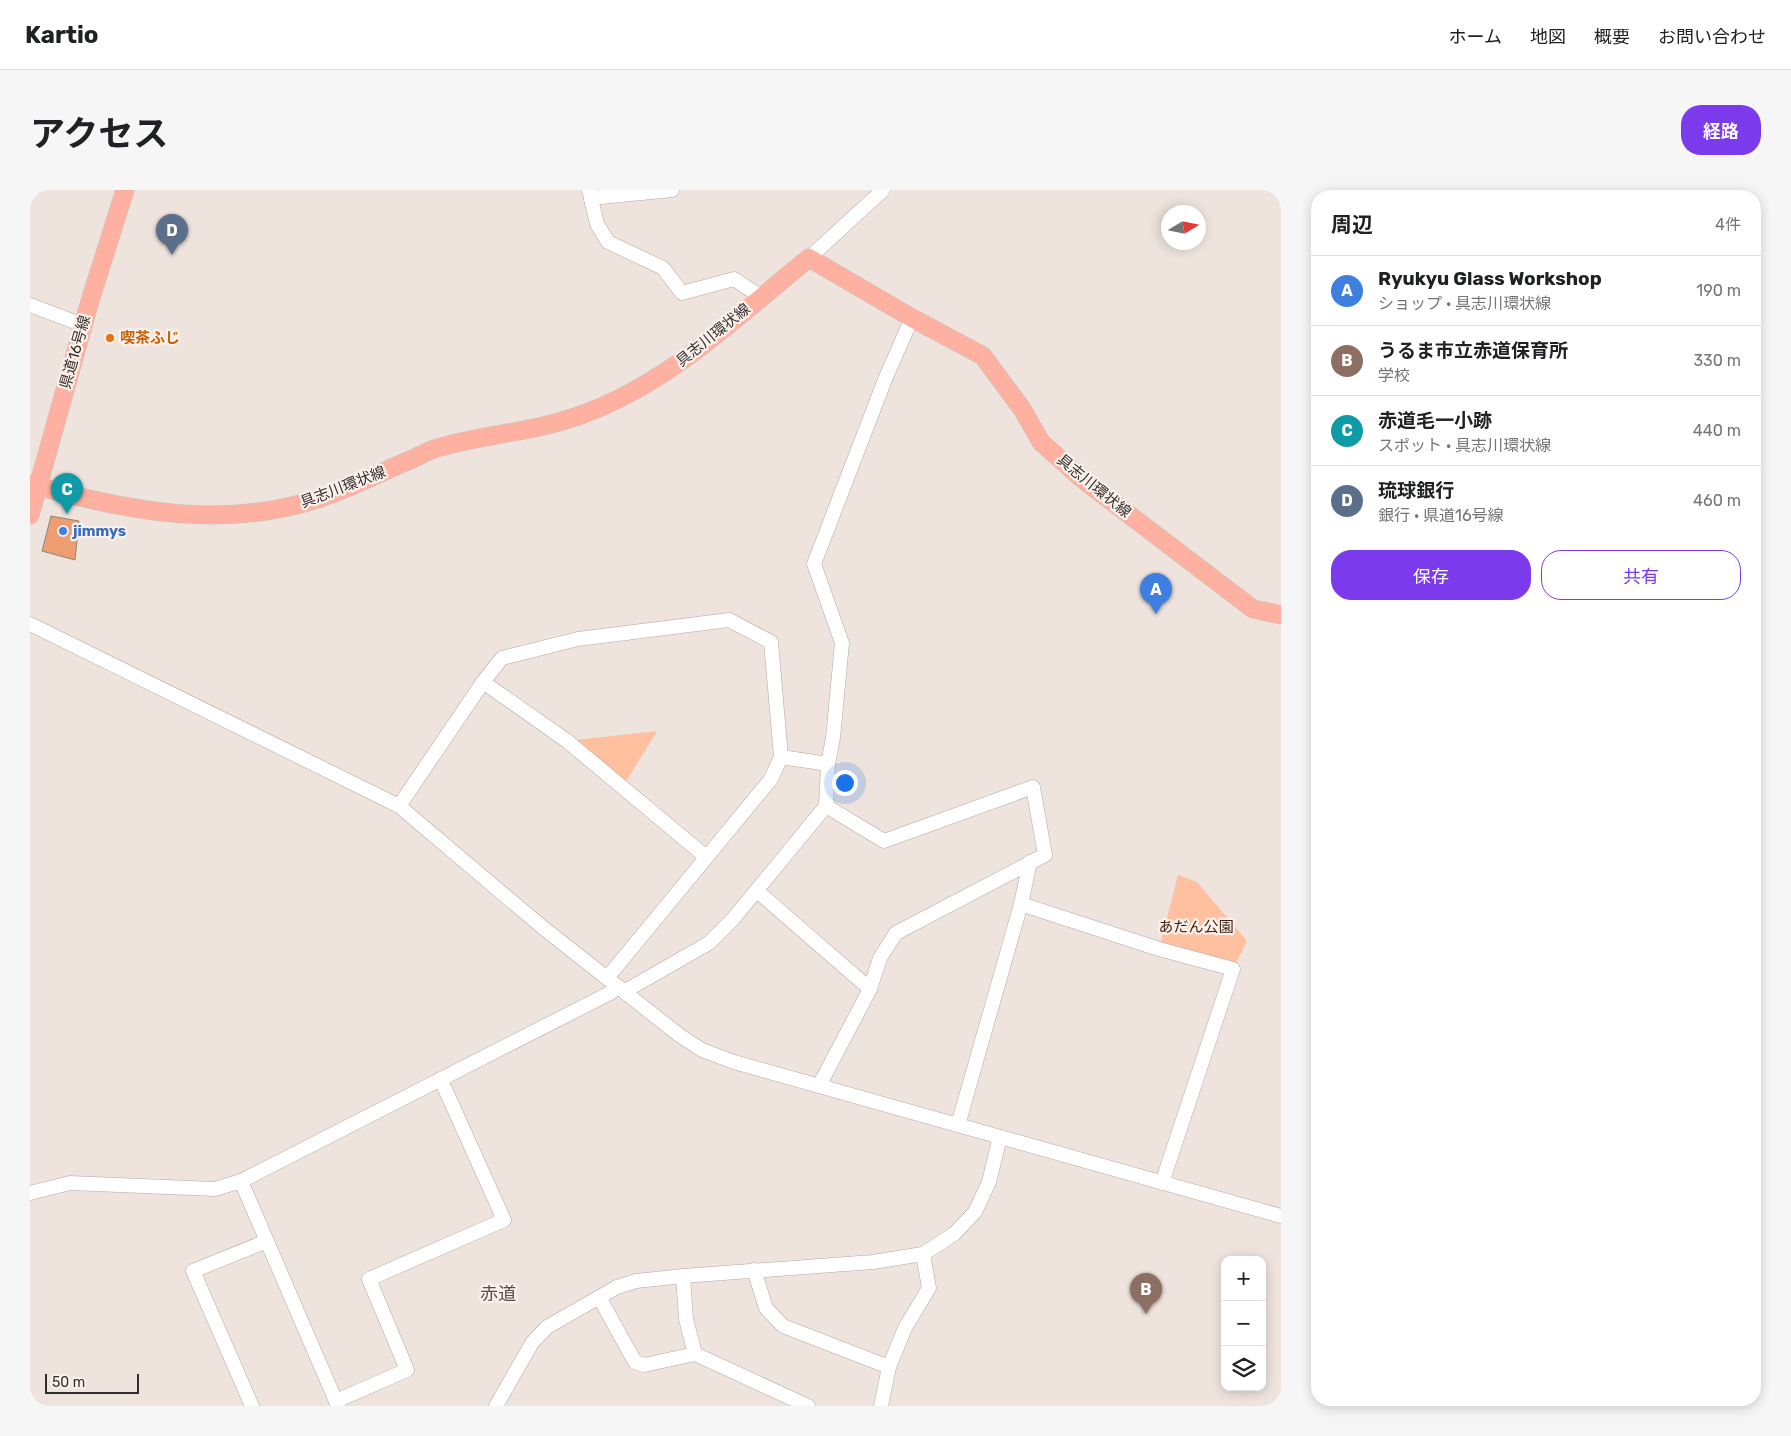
<!DOCTYPE html>
<html lang="ja">
<meta charset="utf-8">
<style>
body{margin:0;font-family:Rubik,"Noto Sans JP",sans-serif;background:#f6f6f6;color:#202124}
.controls{position:absolute;right:15px;bottom:15px;display:grid;overflow:hidden;border-radius:10px;box-shadow:0 2px 12px #0003}
.controls button{width:45px;height:45px;display:grid;place-items:center;padding:0;border:0;border-bottom:1px solid #e0e0e0;background:#fff;color:#202124;font:25px sans-serif}
.compass{position:absolute;left:1131px;top:15px;width:45px;height:45px;border-radius:50%;background:#fff;box-shadow:0 2px 12px #0003;rotate:80deg}
.scale{position:absolute;left:15px;bottom:12px;width:94px;box-sizing:border-box;padding-left:5px;border:2px solid #322e2c;border-top:0;font-size:14px;line-height:18px;white-space:nowrap;color:#322e2c;-webkit-text-stroke:4px #fcf0eb;paint-order:stroke}
.you{position:absolute;left:814px;top:592px;width:18px;height:18px;margin:-12px;border:4px solid #fff;border-radius:50%;background:#1a73e8;box-shadow:0 0 0 8px #1a73e833}
.badge{display:grid;place-items:center;width:32px;height:32px;border-radius:50%;background:#7c3aed;color:#fff;font-size:16px;font-weight:700}
.pin{position:absolute;translate:-50% -41px;filter:drop-shadow(0 1px 2px #0008)}
.pin::after{content:'';position:absolute;top:26px;width:18px;height:15px;background:inherit;clip-path:polygon(0 0,100% 0,50% 100%)}
.list{margin:0;padding:0;list-style:none}
h2{display:flex;justify-content:space-between;align-items:center;height:65px;margin:0;padding:0 20px;font-size:21px}
h2 small{font-size:16px;font-weight:400;color:#757577}
.list li{display:grid;grid-template-columns:32px 1fr auto;gap:15px;align-items:center;box-sizing:border-box;height:70px;padding:0 20px;border-top:1px solid #e0e0e0}
.list b{display:block;font-size:19px;white-space:nowrap}
.list p{margin:0;font-size:16px;white-space:nowrap;color:#757577}
.list em{font-size:16px;font-style:normal;color:#757577}
.actions{display:flex;gap:10px;padding:15px 20px}
.actions a{flex:1;padding:11px 0;border:1px solid #7c3aed;border-radius:20px;text-align:center;font-size:18px;color:#7c3aed}
.actions .main{background:#7c3aed;color:#fff}
.icon{flex:none;width:28px;height:28px;fill:none;stroke:currentColor;stroke-width:2;stroke-linecap:round;stroke-linejoin:round}
.map{position:relative;flex:none;width:1251px;height:1216px;overflow:hidden;border-radius:20px}
header{display:flex;align-items:center;gap:30px;box-sizing:border-box;height:70px;padding:0 25px;background:#fff;border-bottom:1px solid #e0e0e0}
header strong{font-size:24px}
nav{display:flex;gap:28px;margin-inline-start:auto;font-size:18px}
.intro{display:flex;align-items:center;justify-content:space-between;box-sizing:border-box;height:120px;padding:0 30px}
h1{margin:0;font-size:35px}
.button{padding:12px 22px;border-radius:20px;background:#7c3aed;color:#fff;font-size:18px;font-weight:700}
main{display:flex;gap:30px;padding:0 30px}
aside{flex:1;background:#fff;border-radius:20px;box-shadow:0 2px 12px #0003}
.map>svg:first-child{display:block}
.green{fill:#ffc09f}
.building{fill:#ee9d70;stroke:#8e847f}
.lines{fill:none;stroke-linecap:round;stroke-linejoin:round}
.minor-casing{stroke:#b3a8a3;stroke-width:15}
.major-casing{stroke:#c6c4c4;stroke-width:19}
.minor{stroke:#fff;stroke-width:14}
.major{stroke:#feb1a1;stroke-width:18}
.food-dot{fill:#e8710a;stroke:#fcf0eb;stroke-width:2}
.shop-dot{fill:#3f7fe0;stroke:#fcf0eb;stroke-width:2}
.labels{text-anchor:middle;stroke-width:4.5;stroke-linejoin:round;paint-order:stroke}
.street-label{font-size:15px;fill:#322e2c;stroke:#fcf0eb}
.food-label{font-size:15px;font-weight:bold;fill:#c56008;stroke:#fcf0eb;text-anchor:start}
.shop-label{font-size:15px;font-weight:bold;fill:#366cbe;stroke:#fcf0eb;text-anchor:start}
.park-label{font-size:15px;fill:#41210e;stroke:#fcf0eb}
.quarter-label{font-size:18px;fill:#574e49;stroke:#fcf0eb}
</style>
<header>
<strong>Kartio</strong>
<nav><a>ホーム</a><a>地図</a><a>概要</a><a>お問い合わせ</a></nav>
</header>
<div class="intro"><h1>アクセス</h1><a class="button">経路</a></div>
<main>
<div class="map">
<svg width="1251" height="1216" viewBox="0 0 1251 1216">
<rect width="100%" height="100%" fill="#eee3dd"/>
<!-- green -->
<g class="green">
<polygon points="627,541 592,598 537,551"/>
<polygon points="1148,685 1167,692 1217,751 1203,779 1129,759"/>
</g>
<!-- building -->
<polygon class="building" points="21,326 49,331 45,370 12,361"/>
<g class="lines">
<defs>
<g id="minor">
<polyline points="559,0 567,34 578,52 633,78 652,103 704,89 731,107"/>
<polyline points="561,8 642,0"/>
<polyline points="779,68 853,0"/>
<polyline points="0,115 53,135"/>
<polyline points="0,434 369,616 511,736 649,845 672,860 704,872 1251,1026"/>
<polyline points="453,492 537,551 675,666"/>
<polyline points="751,567 798,574"/>
<polyline points="369,616 453,492 472,468 548,449 699,430 741,452 751,567 741,589 577,788"/>
<polyline points="727,701 840,799"/>
<polyline points="991,714 1129,759 1203,779 1132,993"/>
<polyline points="595,801 679,753 703,729 796,616 798,574 803,548 812,453 784,374 856,187 882,128"/>
<polyline points="789,896 840,799 850,768 866,743 1015,665 1003,597 854,651 796,616"/>
<polyline points="928,935 991,714 1000,672"/>
<polyline points="211,991 308,1216"/>
<polyline points="0,1003 40,993 185,999 211,991 580,803 589,797"/>
<polyline points="724,1080 736,1118 753,1136 859,1177"/>
<polyline points="653,1086 656,1129 665,1164 778,1216"/>
<polyline points="569,1107 605,1172 614,1175 665,1164"/>
<polyline points="306,1211 377,1180 339,1089 474,1030 411,890"/>
<polyline points="222,1216 163,1081 237,1051"/>
<polyline points="466,1216 502,1153 517,1137 587,1097 606,1091 653,1086 843,1072 893,1064 924,1044 945,1022 959,992 970,947"/>
<polyline points="851,1216 859,1177 875,1138 899,1098 893,1064"/>
</g>
<g id="major">
<path d="M0 294C95 321 197 341 293 307 323 297 351 282 380 270 390 266 400 259 411 257 456 244 503 242 548 226 638 195 707 126 779 68L882 128 953 166 992 219 1011 252 1051 288 1223 419 1251 425"/>
<polyline points="0,325 60,111 95,0"/>
</g>
</defs>
<!-- minor casing -->
<use href="#minor" class="minor-casing"/>
<!-- major casing -->
<use href="#major" class="major-casing"/>
<!-- minor -->
<use href="#minor" class="minor"/>
<!-- major -->
<use href="#major" class="major"/>
</g>
<!-- markers -->
<circle class="food-dot" cx="80" cy="148" r="5"/>
<circle class="shop-dot" cx="33" cy="341" r="5"/>
<g class="labels">
<!-- street labels -->
<g class="street-label">
<text transform="translate(683 145) rotate(-39)" y="5">具志川環状線</text>
<text transform="translate(45 162) rotate(-74)" y="5">県道16号線</text>
<text transform="translate(1064 296) rotate(39)" y="5">具志川環状線</text>
<text transform="translate(313 297) rotate(-21)" y="5">具志川環状線</text>
</g>
<!-- food labels -->
<g class="food-label">
<text x="90" y="153">喫茶ふじ</text>
</g>
<!-- shop labels -->
<g class="shop-label">
<text x="43" y="346">jimmys</text>
</g>
<!-- park labels -->
<g class="park-label">
<text x="1166" y="742">あだん公園</text>
</g>
<!-- quarter labels -->
<g class="quarter-label">
<text x="468" y="1110">赤道</text>
</g>
</g>
</svg>
<div class="controls">
<button>+</button>
<button>−</button>
<button><svg class="icon" aria-label="layers" viewBox="0 0 24 24"><path d="M12 4l9 5-9 5-9-5zM3 14l9 5 9-5"/></svg></button>
</div>
<svg class="compass" viewBox="-18 -18 36 36"><path d="M0-13l5 13h-10z" fill="#e53935"/><path d="M0 13l5-13h-10z" fill="#757577"/></svg>
<div class="scale">50 m</div>
<div class="you"></div>
<div class="pin badge" style="left:1126px;top:424px;background:#3f7fe0">A</div>
<div class="pin badge" style="left:1116px;top:1124px;background:#8d6e63">B</div>
<div class="pin badge" style="left:37px;top:324px;background:#0f9aa8">C</div>
<div class="pin badge" style="left:142px;top:65px;background:#5c6f8a">D</div>
</div>
<aside>
<h2>周辺<small>4件</small></h2>
<ul class="list">
<li><span class="badge" style="background:#3f7fe0">A</span><div><b>Ryukyu Glass Workshop</b><p>ショップ · 具志川環状線</p></div><em>190 m</em></li>
<li><span class="badge" style="background:#8d6e63">B</span><div><b>うるま市立赤道保育所</b><p>学校</p></div><em>330 m</em></li>
<li><span class="badge" style="background:#0f9aa8">C</span><div><b>赤道毛一小跡</b><p>スポット · 具志川環状線</p></div><em>440 m</em></li>
<li><span class="badge" style="background:#5c6f8a">D</span><div><b>琉球銀行</b><p>銀行 · 県道16号線</p></div><em>460 m</em></li>
</ul>
<div class="actions"><a class="main">保存</a><a>共有</a></div>
</aside>
</main>
